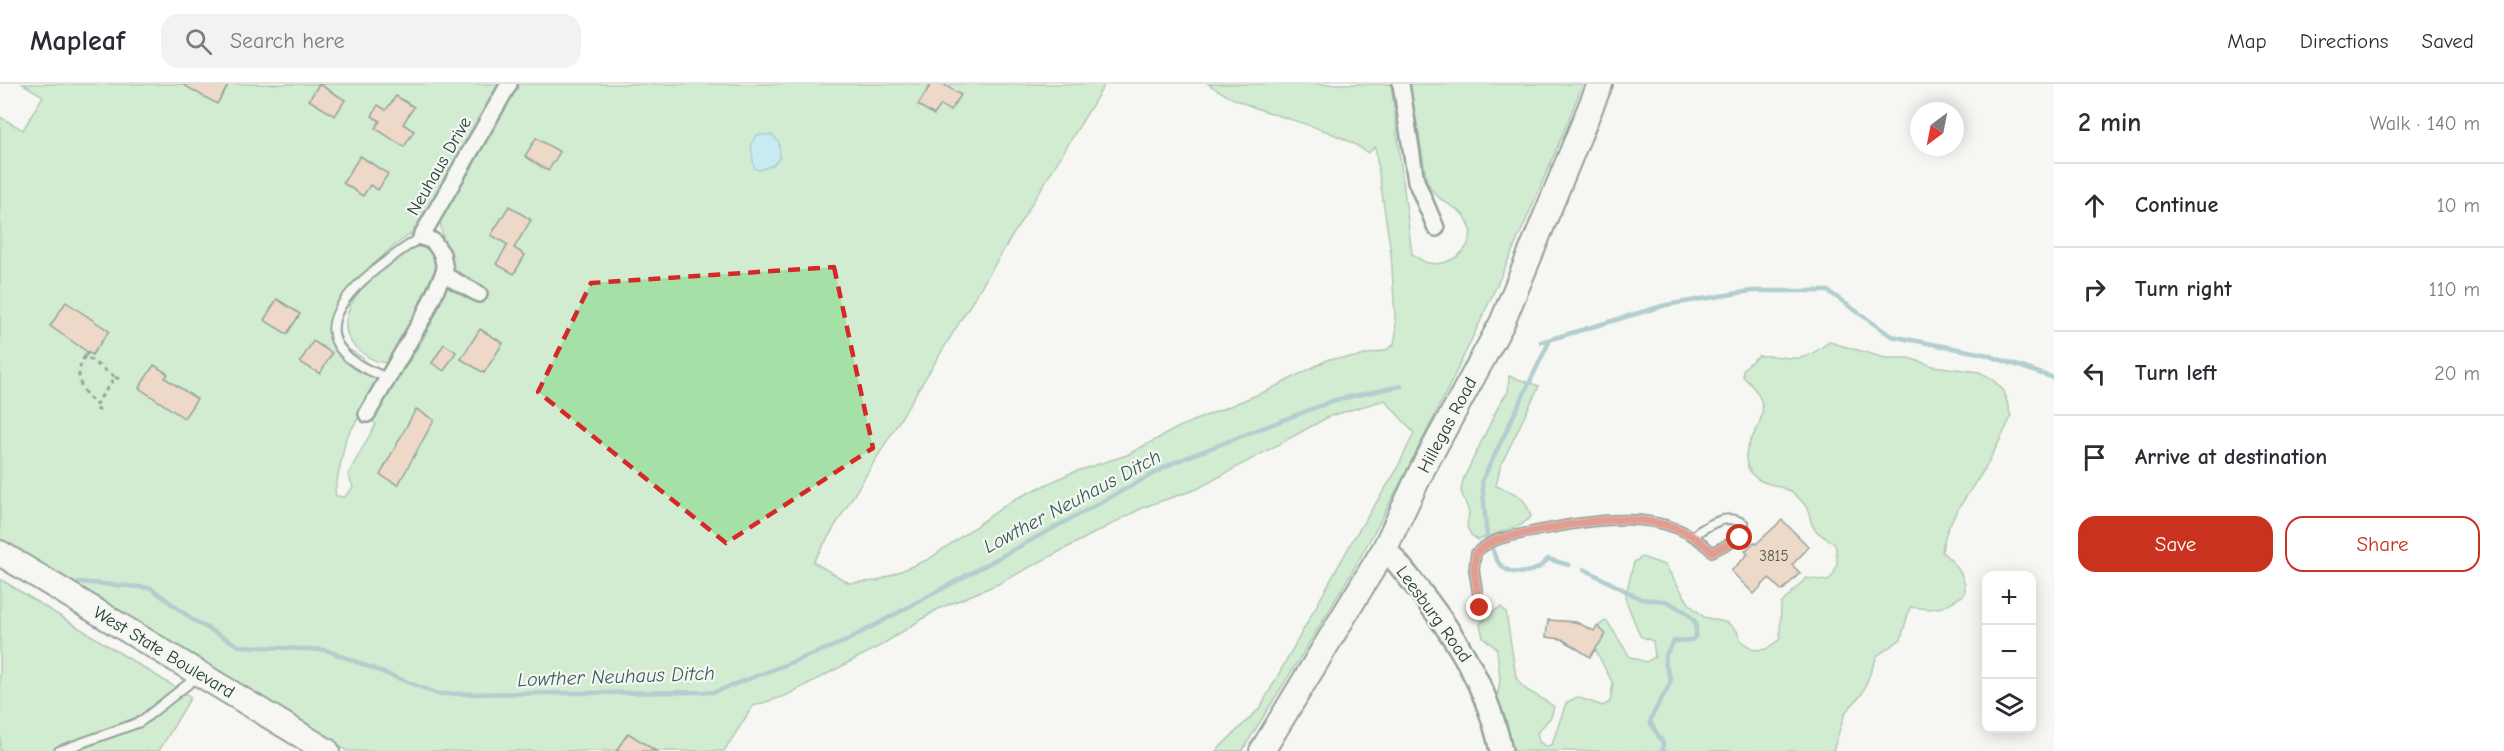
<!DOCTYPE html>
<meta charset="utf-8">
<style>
body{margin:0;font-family:"Comic Neue",sans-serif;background:#f2f2f3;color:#2b2b33}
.controls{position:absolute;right:18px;bottom:18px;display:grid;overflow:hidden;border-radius:12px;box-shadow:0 3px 15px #0003}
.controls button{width:54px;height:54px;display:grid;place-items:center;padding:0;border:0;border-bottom:2px solid #e1e1e2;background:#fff;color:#2b2b33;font:30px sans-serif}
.compass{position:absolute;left:1910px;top:18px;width:54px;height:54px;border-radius:50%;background:#fff;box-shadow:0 3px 15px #0003;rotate:212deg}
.stop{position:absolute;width:18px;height:18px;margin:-14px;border:4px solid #c8321e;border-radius:50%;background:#fff}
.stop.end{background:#c8321e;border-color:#fff;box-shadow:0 2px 6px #0008}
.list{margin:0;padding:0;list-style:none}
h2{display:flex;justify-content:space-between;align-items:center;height:78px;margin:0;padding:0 24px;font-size:26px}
h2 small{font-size:20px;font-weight:400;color:#7c7c81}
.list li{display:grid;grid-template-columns:39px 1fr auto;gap:18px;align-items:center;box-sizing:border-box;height:84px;padding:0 24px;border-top:2px solid #e1e1e2}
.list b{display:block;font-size:22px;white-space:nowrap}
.list em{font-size:20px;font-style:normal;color:#7c7c81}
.actions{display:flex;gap:12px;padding:18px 24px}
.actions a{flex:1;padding:14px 0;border:2px solid #c8321e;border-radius:18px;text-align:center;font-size:21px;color:#c8321e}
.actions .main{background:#c8321e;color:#fff}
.icon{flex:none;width:33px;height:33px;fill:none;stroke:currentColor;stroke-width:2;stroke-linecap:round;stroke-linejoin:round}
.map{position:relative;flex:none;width:2054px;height:667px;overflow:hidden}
header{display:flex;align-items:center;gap:36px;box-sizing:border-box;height:84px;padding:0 30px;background:#fff;border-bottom:2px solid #e1e1e2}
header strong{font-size:28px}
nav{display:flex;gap:33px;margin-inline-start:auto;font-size:21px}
.search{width:420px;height:54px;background:#f2f2f3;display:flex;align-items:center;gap:15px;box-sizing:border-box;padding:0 21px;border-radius:18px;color:#7c7c81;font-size:22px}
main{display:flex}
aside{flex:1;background:#fff}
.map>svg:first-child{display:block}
.green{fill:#a5e1a7;stroke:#628f6e;stroke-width:1.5}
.water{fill:#91ddf1;stroke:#639da5;stroke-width:1.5}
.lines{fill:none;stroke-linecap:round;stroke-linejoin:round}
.stream{stroke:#639da5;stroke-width:4.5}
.building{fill:#e5b596;stroke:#1f3d34;stroke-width:1.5}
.service-casing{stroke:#1f3d34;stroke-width:12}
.minor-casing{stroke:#1f3d34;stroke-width:20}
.secondary-casing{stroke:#1f3d34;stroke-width:26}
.primary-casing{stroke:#1f3d34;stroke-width:28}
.path{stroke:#1f3d34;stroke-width:3;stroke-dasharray:4.5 4.5;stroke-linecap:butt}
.service{stroke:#f6f6f2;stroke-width:8}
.minor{stroke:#f6f6f2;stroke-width:15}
.secondary{stroke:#f6f6f2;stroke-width:21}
.primary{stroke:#f6f6f2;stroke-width:24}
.route{stroke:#c8321e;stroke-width:8}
.marked{fill:none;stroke:#d62828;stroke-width:4.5;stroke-dasharray:12 8;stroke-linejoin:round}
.labels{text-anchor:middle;stroke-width:4.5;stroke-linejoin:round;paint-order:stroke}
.number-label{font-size:15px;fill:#505b4c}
.street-label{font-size:18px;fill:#1f3d34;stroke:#f6f6f2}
.water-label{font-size:20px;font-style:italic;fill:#365d5a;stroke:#f6f6f2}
</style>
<header>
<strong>Mapleaf</strong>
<div class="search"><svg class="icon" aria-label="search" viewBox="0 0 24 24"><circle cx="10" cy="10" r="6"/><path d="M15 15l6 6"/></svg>Search here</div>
<nav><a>Map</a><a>Directions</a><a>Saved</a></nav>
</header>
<main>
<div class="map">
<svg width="2054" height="667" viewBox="0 0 2054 667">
<rect width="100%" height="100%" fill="#f6f6f2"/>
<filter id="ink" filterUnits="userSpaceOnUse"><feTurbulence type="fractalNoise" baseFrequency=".0167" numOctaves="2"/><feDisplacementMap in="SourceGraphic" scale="12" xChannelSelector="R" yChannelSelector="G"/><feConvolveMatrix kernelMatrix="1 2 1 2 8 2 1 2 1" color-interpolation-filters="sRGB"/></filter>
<g filter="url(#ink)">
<!-- green -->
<g class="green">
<path d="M23 0H502L419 144 391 164 361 194 339 234 338 246 342 257 348 265 363 274 370 285 378 287 381 298 346 354 335 406 336 412 345 413 353 403 348 390 376 340 370 336C393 302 444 232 448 193 450 170 440 151 439 129L515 0H1105L813 478 849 499 877 497 929 475 1013 416 1071 389 1127 371 1181 342 1269 306 1329 275 1357 273 1386 266 1394 260 1396 248 1391 169 1375 63 1368 69C1323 36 1258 35 1208 0H1391L1412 170C1417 173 1423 178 1429 179 1452 184 1481 160 1467 136 1456 118 1439 123 1427 97L1410 0H1583C1523 150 1455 298 1378 441 1337 518 1288 592 1242 667H1216L1260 624 1354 454 1395 389 1414 349 1385 316 1330 332 1197 405 1144 423 998 500 938 525 878 563 785 612 753 622 724 667H347L0 455V33L23 46 43 12Z"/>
<path d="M417 163 426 164 434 169 440 193 389 279C377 279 369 274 360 267 316 234 385 173 417 163Z"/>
<path d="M1829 258 1885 274H1909L1933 282 1979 288 1991 294 2004 307 2011 333C2003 350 1994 368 1985 384 1970 409 1944 438 1942 468 1954 478 1969 493 1964 511L1943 523 1929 525 1910 523 1901 555 1877 572 1862 610 1845 629 1833 667H1513L1496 622 1500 596 1497 565 1483 553 1480 540 1492 528 1501 523 1506 528 1516 593C1524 610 1541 611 1554 623L1551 633 1537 649 1539 658 1547 663 1552 660 1566 619 1577 613 1603 622 1610 618 1613 600 1592 559C1592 551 1598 539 1607 537L1630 573 1646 578 1655 573 1653 557 1640 552 1625 514 1634 478 1642 473 1665 481 1690 521 1704 533 1728 539 1737 547 1740 556 1754 566 1766 565 1780 555 1781 520 1806 494 1828 497C1839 486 1838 475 1835 460 1827 454 1820 452 1814 444 1810 439 1811 433 1808 427 1806 419 1793 408 1785 405 1770 398 1756 401 1748 383 1735 353 1790 333 1743 293V285L1758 272C1795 270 1794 285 1829 258Z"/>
<path d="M1509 292 1539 302 1500 383 1496 402C1515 409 1526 412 1531 433L1521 441 1478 456 1471 451 1467 443 1469 428 1461 407 1463 396 1500 319 1508 308Z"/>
<polygon points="0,495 191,613 159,667 0,667"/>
</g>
<!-- water -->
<polygon class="water" points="757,51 772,51 779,58 780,73 773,81 759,86 754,84 751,60"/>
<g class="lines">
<!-- stream -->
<g class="stream">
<polyline points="1541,258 1666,221 1751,207 1828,207 1891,252 1984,270 2054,294"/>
<polyline points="1487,453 1482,397 1550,256"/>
<path d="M1493 467C1499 488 1516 493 1536 485 1541 484 1544 478 1548 475L1569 481"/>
<path d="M1584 485 1641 515 1666 517 1686 528 1696 539V552L1692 556 1674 557C1660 579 1664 574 1671 596 1666 611 1655 622 1650 638L1663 659V667"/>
<polyline points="79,498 151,504 193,536 239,562 326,566 438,610 715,608 844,558 1175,378 1335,316 1401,302"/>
</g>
</g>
<!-- building -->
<g class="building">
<polygon points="182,0 229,0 217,20"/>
<polygon points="319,0 345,16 335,32 309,16"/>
<polygon points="931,0 943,0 961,11 950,27 941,21 934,31 918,21"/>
<polygon points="396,12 414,23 403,40 414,47 404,63 375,44 380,37 372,32 378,21 386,26"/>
<polygon points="536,54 560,68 548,87 525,72"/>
<polygon points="360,72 388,90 378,106 370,101 363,112 343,99"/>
<polygon points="509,122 531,136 514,164 525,171 514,190 496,180 508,161 491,151"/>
<polygon points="277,215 300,230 287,250 264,236"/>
<polygon points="66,218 109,247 92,271 50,242"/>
<polygon points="480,245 503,259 484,289 461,275"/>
<polygon points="313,257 332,269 320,290 300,278"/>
<polygon points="444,260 456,268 444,287 432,279"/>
<polygon points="154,281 168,290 165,294 197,315 184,334 139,304"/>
<polygon points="416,325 434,336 398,401 380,391"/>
<polygon points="1782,436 1809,463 1792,481 1800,489 1782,507 1769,494 1754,510 1731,487 1748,470 1745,467 1754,458 1756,460"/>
<polygon points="1548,536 1576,538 1594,547 1597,542 1606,550 1590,573 1562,555 1546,553"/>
<polygon points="628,649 656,667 616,667"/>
</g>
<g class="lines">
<defs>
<g id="service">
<path d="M388 294C373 288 356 282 344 269 303 227 393 172 421 153"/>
<path d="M1480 524 1474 486 1476 469C1490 454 1516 451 1536 447 1592 436 1668 421 1712 468L1740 454 1745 446 1744 440C1728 429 1712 439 1698 448"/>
<polyline points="59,667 140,638 197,593"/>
</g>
<g id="minor">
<polyline points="1401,0 1416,97 1436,144"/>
<polyline points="444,191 479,210"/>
<polyline points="367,330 425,230 445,186 442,170 433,157 421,153 509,0"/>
</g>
<path id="secondary" d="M1385 464C1437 526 1485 587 1501 667"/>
<g id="primary">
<polyline points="0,469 327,667"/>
<polyline points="1262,667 1385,464 1423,384 1502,239 1600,0"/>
</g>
</defs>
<!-- service casing -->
<use href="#service" class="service-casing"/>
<!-- minor casing -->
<use href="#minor" class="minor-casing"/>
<!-- secondary casing -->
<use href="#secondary" class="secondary-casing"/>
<!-- primary casing -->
<use href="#primary" class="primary-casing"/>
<!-- path -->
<g class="path">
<polyline points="88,268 85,272 115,293 94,323 100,327"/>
<path d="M85 272C73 290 80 309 97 320"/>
<polyline points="115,293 121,296"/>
</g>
<!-- service -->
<use href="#service" class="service"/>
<!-- minor -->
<use href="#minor" class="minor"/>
<!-- secondary -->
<use href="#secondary" class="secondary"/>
<!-- primary -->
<use href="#primary" class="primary"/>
</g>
</g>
<g class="lines" filter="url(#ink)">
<!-- route -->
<path class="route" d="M1480 524 1474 486 1476 469C1490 454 1516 451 1536 447 1592 436 1667 421 1712 468L1740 454"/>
</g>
<!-- marked area -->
<path d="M0 0H2054V667H0ZM834 183 873 364 726 459 538 308 591 199Z" fill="#f6f6f2" fill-opacity=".55" fill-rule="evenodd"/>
<path class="marked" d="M834 183 873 364 726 459 538 308 591 199Z"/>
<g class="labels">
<!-- number labels -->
<g class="number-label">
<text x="1774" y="477">3815</text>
</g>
<!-- street labels -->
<g class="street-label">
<text transform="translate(439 82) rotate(-60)" y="6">Neuhaus Drive</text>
<text transform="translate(1447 341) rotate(-62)" y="6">Hillegas Road</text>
<text transform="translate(1434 530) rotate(54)" y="6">Leesburg Road</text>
<text transform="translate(164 568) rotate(31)" y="6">West State Boulevard</text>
</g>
<!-- water labels -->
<g class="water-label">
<text transform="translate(1072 417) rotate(-28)" y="7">Lowther Neuhaus Ditch</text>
<text transform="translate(616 592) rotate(-2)" y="7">Lowther Neuhaus Ditch</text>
</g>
</g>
</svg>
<div class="controls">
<button>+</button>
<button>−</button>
<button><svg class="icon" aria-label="layers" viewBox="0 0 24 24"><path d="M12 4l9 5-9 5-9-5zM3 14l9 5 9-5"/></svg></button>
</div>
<svg class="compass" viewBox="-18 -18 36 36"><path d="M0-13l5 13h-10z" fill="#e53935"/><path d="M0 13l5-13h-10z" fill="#7c7c81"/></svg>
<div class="stop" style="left:1740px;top:454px"></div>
<div class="stop end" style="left:1480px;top:524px"></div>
</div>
<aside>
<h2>2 min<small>Walk · 140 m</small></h2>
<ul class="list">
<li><svg class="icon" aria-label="ahead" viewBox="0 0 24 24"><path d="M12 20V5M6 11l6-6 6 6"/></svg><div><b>Continue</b></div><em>10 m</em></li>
<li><svg class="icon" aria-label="right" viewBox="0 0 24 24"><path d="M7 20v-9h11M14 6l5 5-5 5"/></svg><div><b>Turn right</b></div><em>110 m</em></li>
<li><svg class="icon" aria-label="left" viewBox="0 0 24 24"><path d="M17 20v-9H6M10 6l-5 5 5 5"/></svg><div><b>Turn left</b></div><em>20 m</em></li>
<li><svg class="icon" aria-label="arrive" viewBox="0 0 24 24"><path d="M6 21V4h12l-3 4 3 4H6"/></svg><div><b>Arrive at destination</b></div></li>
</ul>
<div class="actions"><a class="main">Save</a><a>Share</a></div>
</aside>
</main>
